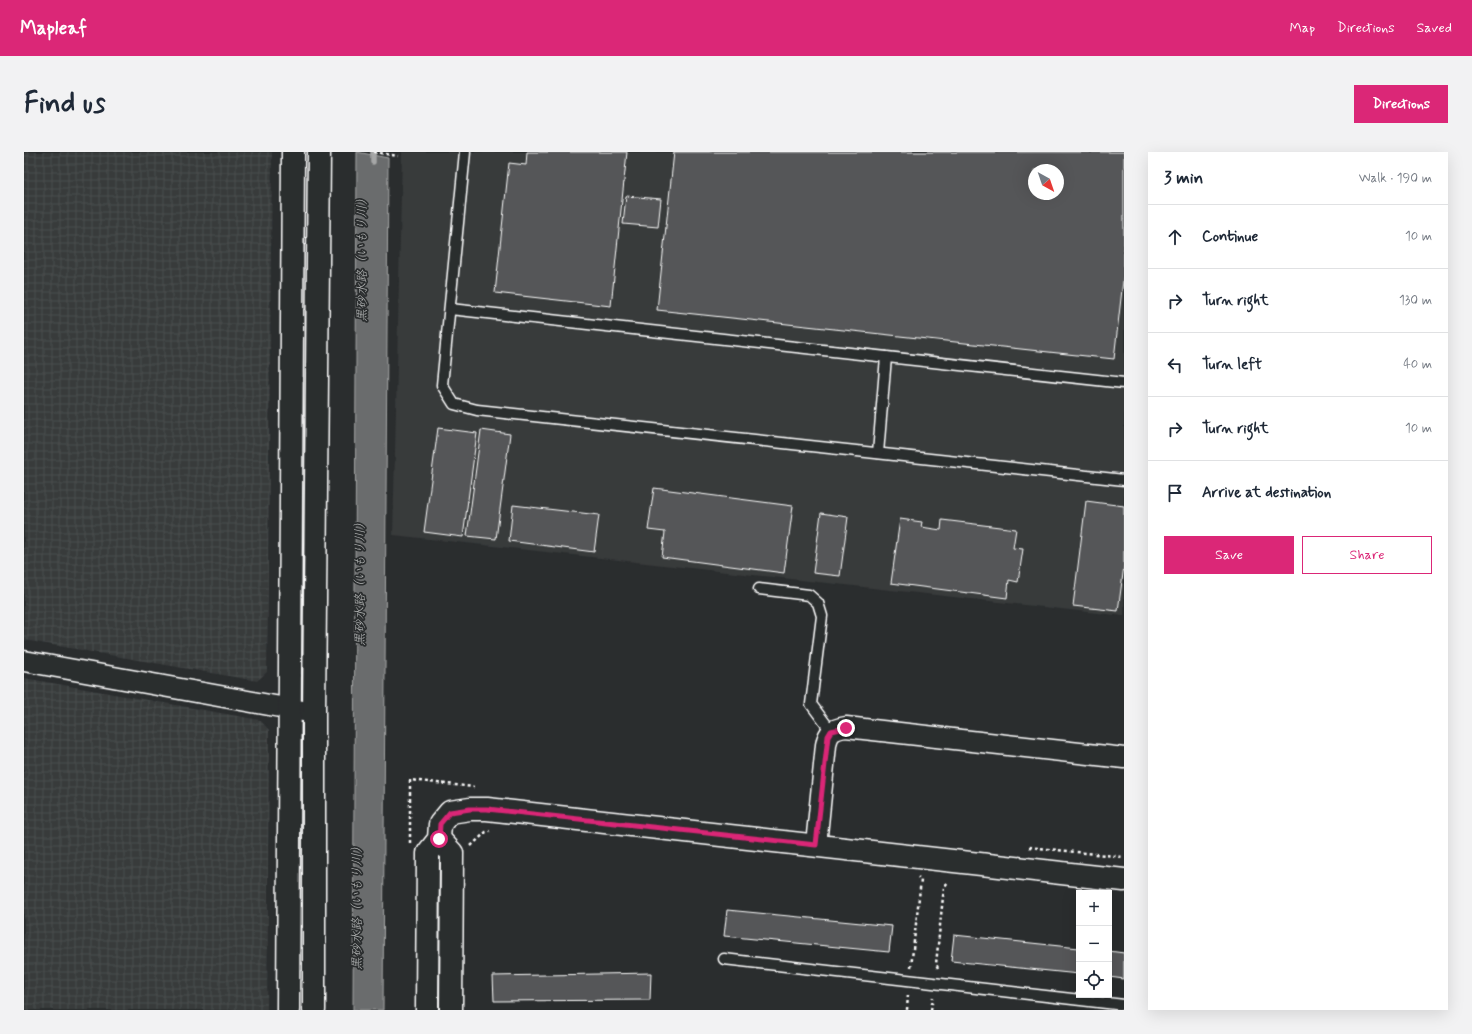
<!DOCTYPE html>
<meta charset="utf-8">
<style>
body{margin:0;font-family:Mynerve,"Klee One",sans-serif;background:#f2f2f3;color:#1f2937}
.controls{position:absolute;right:12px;bottom:12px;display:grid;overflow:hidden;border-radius:0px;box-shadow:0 4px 16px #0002}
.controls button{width:36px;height:36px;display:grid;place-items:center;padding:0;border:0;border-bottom:1px solid #e0e1e3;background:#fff;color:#1f2937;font:20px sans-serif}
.compass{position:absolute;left:1004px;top:12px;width:36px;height:36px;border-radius:50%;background:#fff;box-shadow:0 4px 16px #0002;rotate:140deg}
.stop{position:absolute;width:12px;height:12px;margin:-9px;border:3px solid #db2777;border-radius:50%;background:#fff}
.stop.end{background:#db2777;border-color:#fff;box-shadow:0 1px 4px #0008}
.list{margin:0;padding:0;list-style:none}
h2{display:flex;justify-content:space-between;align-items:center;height:52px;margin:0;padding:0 16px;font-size:17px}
h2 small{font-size:13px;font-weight:400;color:#747a83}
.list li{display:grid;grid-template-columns:26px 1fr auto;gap:12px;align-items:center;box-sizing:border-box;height:64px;padding:0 16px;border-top:1px solid #e0e1e3}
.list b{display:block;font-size:15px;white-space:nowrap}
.list em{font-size:13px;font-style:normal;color:#747a83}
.actions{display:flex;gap:8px;padding:12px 16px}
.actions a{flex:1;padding:9px 0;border:1px solid #db2777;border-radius:0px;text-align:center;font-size:14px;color:#db2777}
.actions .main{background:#db2777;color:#fff}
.icon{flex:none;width:22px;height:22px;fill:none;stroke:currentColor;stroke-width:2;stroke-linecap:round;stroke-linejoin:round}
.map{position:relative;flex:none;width:1100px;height:858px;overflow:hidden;border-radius:0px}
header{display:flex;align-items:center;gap:24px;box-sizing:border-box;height:56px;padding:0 20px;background:#db2777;color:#fff}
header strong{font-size:19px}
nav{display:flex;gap:22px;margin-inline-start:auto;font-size:14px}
.intro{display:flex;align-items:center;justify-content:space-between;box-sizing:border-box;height:96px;padding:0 24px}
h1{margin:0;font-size:28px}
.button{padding:10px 18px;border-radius:0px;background:#db2777;color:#fff;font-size:14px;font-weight:700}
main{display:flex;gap:24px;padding:0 24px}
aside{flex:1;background:#fff;border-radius:0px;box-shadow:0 4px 16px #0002}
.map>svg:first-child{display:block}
.built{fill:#373a3b;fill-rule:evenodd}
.industrial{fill:url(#industrial-grid)}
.water{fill:#6a6c6d;stroke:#a6a7a7}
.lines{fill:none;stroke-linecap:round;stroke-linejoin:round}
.stream{stroke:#a6a7a7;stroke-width:5.5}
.building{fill:#555758;stroke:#fff;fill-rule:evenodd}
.lane-casing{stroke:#fff;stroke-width:13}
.street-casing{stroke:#fff;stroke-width:23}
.secondary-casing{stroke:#fff;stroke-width:25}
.path{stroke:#fff;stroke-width:2.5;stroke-dasharray:3 3;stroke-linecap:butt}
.lane{stroke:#2a2d2e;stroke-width:10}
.street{stroke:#2a2d2e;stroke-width:20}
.secondary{stroke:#2a2d2e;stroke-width:22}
.route{stroke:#db2777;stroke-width:5}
.labels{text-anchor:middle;stroke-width:3.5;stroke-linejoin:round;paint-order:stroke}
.water-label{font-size:13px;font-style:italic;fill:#b4b6b6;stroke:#2a2d2e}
</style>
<header>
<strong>Mapleaf</strong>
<nav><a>Map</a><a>Directions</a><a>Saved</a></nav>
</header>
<div class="intro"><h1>Find us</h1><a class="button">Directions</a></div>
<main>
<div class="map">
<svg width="1100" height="858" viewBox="0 0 1100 858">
<defs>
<pattern id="industrial-grid" width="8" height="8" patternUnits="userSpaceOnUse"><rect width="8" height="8" fill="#373a3b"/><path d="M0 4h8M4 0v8" fill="none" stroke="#4b4e4f"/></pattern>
</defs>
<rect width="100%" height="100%" fill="#2a2d2e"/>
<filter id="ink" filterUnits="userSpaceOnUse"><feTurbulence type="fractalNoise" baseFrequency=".025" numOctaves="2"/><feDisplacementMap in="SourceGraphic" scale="8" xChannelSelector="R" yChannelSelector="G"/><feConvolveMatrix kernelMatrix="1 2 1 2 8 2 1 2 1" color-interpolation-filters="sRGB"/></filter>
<g filter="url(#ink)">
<!-- built -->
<path class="built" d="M378 0H1100V464L369 383ZM1010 18H1034V42H1010Z"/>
<!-- industrial -->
<g class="industrial">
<polygon points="0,0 248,0 243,520 233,529 0,488"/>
<polygon points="0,526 236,568 245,578 243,858 0,858"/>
</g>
<!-- water -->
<polygon class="water" points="333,0 364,6 359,858 329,858"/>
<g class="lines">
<!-- stream -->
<polyline class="stream" points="349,10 349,0"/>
</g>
<!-- building -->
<g class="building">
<polygon points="503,0 603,0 587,154 471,141 485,11 502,13"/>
<path d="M650 0H1100V120L1090 207 633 158ZM1010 18H1034V42H1010Z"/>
<polygon points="602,44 637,47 634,75 599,72"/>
<polygon points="414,276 453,281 439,385 400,380"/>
<polygon points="457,278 486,282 472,387 443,384"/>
<polygon points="630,336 769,354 760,421 638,405 641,380 624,378"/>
<polygon points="1062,349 1100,354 1100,414 1094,459 1049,454"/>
<polygon points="489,353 575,363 570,400 485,389"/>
<polygon points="797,361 824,365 816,424 789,421"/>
<polygon points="876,367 898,370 897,375 917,378 918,368 992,377 989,396 999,397 994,430 985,428 983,446 867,431"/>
<polygon points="703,758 868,774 865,800 700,784"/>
<polygon points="930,783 1055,796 1055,822 927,809"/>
<polygon points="1085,799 1100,801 1100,827 1085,825"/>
<polygon points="627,821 626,848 470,849 469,824"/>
</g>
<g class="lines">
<defs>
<g id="lane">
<polyline points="441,0 418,233 430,252 453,258 1100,328"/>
<polyline points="426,157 1100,231"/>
<polyline points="854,301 862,205"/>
<polyline points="735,437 785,443 794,451 798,464 787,552 807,579"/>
<polyline points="700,807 1100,853"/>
</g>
<g id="street">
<polyline points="0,509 290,561"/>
<path d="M792 693 802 593C804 580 809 577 822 575L1100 606"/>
</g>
<g id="secondary">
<polyline points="415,687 428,701 427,858"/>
<polyline points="264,858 269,0"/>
<polyline points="290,858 290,561 295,0"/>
<polyline points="403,858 404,701 415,687 416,672 426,660 446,657 463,657 1100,728"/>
</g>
</defs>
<!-- lane casing -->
<use href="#lane" class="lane-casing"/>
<!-- street casing -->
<use href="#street" class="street-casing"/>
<!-- secondary casing -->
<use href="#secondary" class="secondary-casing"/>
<!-- path -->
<g class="path">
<polyline points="350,0 374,4"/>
<polyline points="386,691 386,628 450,635"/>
<polyline points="447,694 462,680 466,679"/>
<polyline points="1005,695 1100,705"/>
<polyline points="887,815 897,728 894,725"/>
<polyline points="914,816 912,812 920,735 924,730"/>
<polyline points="883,858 884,842"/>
<polyline points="907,858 909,845"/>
</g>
<!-- lane -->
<use href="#lane" class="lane"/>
<!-- street -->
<use href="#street" class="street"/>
<!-- secondary -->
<use href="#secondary" class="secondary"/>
</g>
</g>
<g class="lines" filter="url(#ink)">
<!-- route -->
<polyline class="route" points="415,687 416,672 426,660 446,657 463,657 792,693 804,584 807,579 822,576"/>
</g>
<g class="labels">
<!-- water labels -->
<g class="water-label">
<text transform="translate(337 105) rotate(-90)" y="5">黒砂水路（いもり川）</text>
<text transform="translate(335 429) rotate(-90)" y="5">黒砂水路（いもり川）</text>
<text transform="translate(332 753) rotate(-90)" y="5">黒砂水路（いもり川）</text>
</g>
</g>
</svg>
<div class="controls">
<button>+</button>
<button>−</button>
<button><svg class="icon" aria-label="locate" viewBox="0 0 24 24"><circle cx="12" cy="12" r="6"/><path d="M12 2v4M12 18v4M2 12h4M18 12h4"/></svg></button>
</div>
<svg class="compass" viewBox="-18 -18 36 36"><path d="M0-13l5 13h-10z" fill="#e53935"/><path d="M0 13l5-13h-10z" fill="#747a83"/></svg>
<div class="stop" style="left:415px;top:687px"></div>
<div class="stop end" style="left:822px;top:576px"></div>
</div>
<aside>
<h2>3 min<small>Walk · 190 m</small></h2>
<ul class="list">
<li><svg class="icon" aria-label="ahead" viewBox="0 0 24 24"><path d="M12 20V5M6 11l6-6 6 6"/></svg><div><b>Continue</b></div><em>10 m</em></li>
<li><svg class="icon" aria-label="right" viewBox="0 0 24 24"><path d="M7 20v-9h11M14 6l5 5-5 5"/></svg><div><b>Turn right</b></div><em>130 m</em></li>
<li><svg class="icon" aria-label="left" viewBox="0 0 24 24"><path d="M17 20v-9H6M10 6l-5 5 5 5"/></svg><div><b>Turn left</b></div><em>40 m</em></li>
<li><svg class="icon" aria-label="right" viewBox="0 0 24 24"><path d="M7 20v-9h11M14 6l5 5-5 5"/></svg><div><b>Turn right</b></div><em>10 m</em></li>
<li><svg class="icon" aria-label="arrive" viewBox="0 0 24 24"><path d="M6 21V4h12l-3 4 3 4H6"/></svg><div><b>Arrive at destination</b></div></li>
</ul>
<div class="actions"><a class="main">Save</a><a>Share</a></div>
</aside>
</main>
